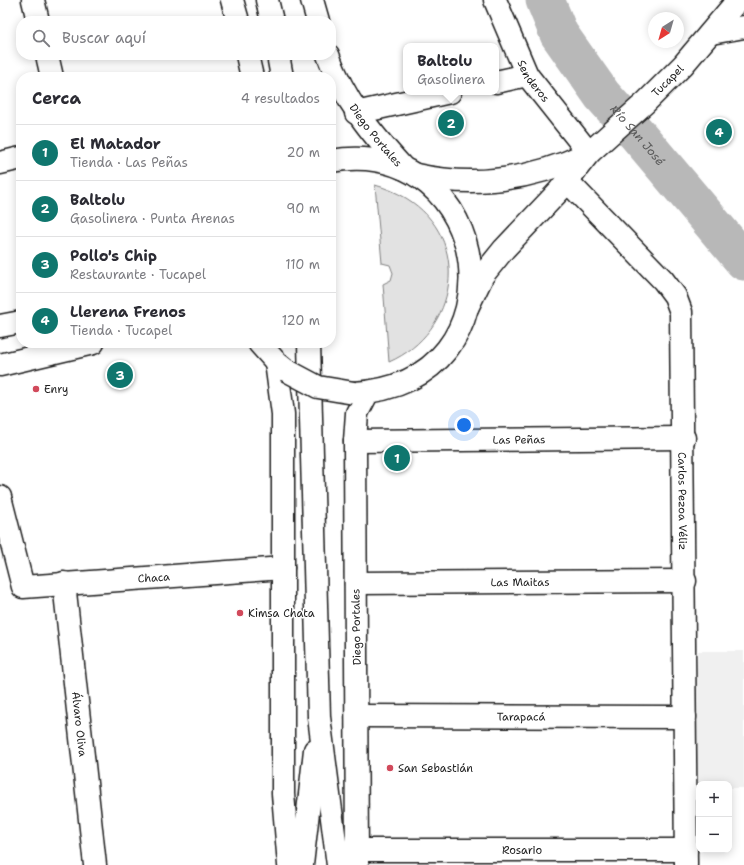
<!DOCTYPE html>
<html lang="es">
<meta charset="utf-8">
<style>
body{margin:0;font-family:"Shantell Sans",sans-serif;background:#f2f2f3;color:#2b2b33}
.controls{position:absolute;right:12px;bottom:12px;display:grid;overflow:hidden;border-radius:8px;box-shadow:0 2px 10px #0003}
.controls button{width:36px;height:36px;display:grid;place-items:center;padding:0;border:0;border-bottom:1px solid #e1e1e2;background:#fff;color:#2b2b33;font:20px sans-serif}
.compass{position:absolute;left:648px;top:12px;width:36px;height:36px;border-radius:50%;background:#fff;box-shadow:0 2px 10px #0003;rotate:217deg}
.you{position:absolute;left:464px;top:425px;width:14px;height:14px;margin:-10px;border:3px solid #fff;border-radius:50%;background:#1a73e8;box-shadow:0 0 0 6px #1a73e833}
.badge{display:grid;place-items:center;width:26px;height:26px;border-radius:50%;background:#0f766e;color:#fff;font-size:13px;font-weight:700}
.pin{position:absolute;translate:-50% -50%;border:2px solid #fff;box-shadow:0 1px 4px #0006}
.popup{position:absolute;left:403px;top:43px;width:96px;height:52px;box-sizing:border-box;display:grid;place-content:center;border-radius:8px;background:#fff;filter:drop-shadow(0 1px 3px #0005);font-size:13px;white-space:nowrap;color:#7c7c81}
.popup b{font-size:15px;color:#2b2b33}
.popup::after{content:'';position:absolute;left:50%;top:100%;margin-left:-8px;border:8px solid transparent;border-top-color:#fff}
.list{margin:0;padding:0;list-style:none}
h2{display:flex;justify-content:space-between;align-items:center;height:52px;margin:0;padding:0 16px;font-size:17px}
h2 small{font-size:13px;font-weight:400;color:#7c7c81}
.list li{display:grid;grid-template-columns:26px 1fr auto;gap:12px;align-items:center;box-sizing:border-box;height:56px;padding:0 16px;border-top:1px solid #e1e1e2}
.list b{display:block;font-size:15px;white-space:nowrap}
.list p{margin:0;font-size:13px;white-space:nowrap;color:#7c7c81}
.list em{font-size:13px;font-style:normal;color:#7c7c81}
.icon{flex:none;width:22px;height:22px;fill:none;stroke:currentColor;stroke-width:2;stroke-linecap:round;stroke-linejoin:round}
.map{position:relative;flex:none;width:744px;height:865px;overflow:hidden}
.search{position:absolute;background:#fff;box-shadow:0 2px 10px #0003;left:16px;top:16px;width:320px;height:44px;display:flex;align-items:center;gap:10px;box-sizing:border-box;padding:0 14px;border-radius:16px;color:#7c7c81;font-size:15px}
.panel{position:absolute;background:#fff;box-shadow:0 2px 10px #0003;left:16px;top:72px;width:320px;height:276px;border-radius:16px}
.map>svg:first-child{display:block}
.built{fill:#f0f0f0}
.green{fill:#e2e2e2;stroke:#7f7f7f}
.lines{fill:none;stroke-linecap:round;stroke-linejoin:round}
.river{stroke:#b8b8b8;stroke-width:39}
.street-casing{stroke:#1c1c1c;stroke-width:25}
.secondary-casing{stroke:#1c1c1c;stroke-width:25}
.primary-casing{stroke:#1c1c1c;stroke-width:25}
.street{stroke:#fff;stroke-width:22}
.secondary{stroke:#fff;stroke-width:22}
.primary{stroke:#fff;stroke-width:22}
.secondary-bridge-casing{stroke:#1c1c1c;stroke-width:25;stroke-linecap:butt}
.secondary-bridge{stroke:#fff;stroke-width:22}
.poi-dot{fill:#d1495b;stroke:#fff;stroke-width:1.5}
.labels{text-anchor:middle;stroke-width:3;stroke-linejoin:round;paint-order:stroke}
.street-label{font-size:11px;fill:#1c1c1c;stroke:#fff}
.poi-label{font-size:11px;fill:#1c1c1c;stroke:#fff;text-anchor:start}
.water-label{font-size:12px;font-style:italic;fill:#5a5a5a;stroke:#fff}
</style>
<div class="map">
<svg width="744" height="865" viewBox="0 0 744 865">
<rect width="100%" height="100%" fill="#fff"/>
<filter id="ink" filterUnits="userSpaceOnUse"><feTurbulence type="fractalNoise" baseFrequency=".025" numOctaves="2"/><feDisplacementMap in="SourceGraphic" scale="8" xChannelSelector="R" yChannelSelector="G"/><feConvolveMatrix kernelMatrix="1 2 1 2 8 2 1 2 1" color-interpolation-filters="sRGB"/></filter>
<g filter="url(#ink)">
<!-- built -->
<polygon class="built" points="698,651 744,651 744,788 729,788 729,784 699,784 699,787 692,787"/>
<!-- green -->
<path class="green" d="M375 185C386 188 396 192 406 198 473 239 458 332 389 362L383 284 391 280 393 273 390 265 382 263Z"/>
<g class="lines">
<!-- river -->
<path class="river" id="s1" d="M545 0 559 34 602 95 636 133 744 261"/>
<defs>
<g id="street">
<polyline points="33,0 38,21"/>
<path id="s2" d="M495 0 527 75 589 153"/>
<polyline points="47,55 52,77"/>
<polyline points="496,82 527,75"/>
<polyline points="356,113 450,92"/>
<polyline points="0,163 21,158"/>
<path id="s3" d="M567 181 663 280 675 296 681 312 686 865"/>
<path id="s4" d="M355 441 684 438"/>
<path id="s5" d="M0 497 23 587 283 568"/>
<path id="s6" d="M64 583 95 865"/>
<path id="s7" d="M356 583 685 581"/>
<path id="s8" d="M357 716 685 717"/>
<path id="s9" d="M358 850H686"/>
</g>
<g id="secondary">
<polyline points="232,0 238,21"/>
<polyline points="312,0 318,21"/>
<polyline points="711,33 744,27"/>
<polyline points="247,55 252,77"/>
<path id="s10" d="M328 55C344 100 371 133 403 168"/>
<path d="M331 161C495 133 529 384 354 393"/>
<path d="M416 175C475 188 531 180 586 154"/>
<path id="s11" d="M468 306 483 275 504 249 559 191 589 153 646 102 683 65 738 0"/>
<polyline points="0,326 21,322"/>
<polyline points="259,343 276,362 286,370"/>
<polyline points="276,362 283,414 283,794 289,865"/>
<polyline points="0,365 93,343"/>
<polyline points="357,865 355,441 357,413 368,392"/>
</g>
<g id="primary">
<polyline points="267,0 272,21"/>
<polyline points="278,55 282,77"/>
<polyline points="309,343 319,717 338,865"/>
<polyline points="302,865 315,750"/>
</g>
</defs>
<!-- street casing -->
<use href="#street" class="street-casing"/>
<!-- secondary casing -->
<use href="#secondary" class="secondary-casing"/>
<!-- primary casing -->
<use href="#primary" class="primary-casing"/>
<!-- street -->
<use href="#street" class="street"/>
<!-- secondary -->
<use href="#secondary" class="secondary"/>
<!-- primary -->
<use href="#primary" class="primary"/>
<defs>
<polyline id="secondary-bridge" points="286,370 318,387 354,393"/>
</defs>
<!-- secondary-bridge casing -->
<use href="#secondary-bridge" class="secondary-bridge-casing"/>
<!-- secondary-bridge -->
<use href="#secondary-bridge" class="secondary-bridge"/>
</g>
</g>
<!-- markers -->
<g class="poi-dot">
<circle cx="36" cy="389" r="4"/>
<circle cx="240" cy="613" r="4"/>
<circle cx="390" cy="768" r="4"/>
</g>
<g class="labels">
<!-- street labels -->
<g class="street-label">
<text dy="4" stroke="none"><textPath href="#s2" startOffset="90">Senderos</textPath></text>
<text dy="4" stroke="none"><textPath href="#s11" startOffset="303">Tucapel</textPath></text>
<text dy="4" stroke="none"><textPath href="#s10" startOffset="94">Diego Portales</textPath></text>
<text dy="4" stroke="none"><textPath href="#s4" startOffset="164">Las Peñas</textPath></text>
<text dy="4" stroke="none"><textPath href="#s3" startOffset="364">Carlos Pezoa Véliz</textPath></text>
<text dy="4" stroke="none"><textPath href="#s5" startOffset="224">Chaca</textPath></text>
<text dy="4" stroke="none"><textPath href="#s7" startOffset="164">Las Maitas</textPath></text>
<text transform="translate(356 627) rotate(-91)" y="4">Diego Portales</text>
<text dy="4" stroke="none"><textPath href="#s8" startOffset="164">Tarapacá</textPath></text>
<text dy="4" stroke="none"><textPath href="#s6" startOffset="142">Álvaro Oliva</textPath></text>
<text dy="4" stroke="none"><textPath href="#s9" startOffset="164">Rosario</textPath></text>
</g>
<!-- poi labels -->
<g class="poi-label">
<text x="44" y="393">Enry</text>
<text x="248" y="617">Kimsa Chata</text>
<text x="398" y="772">San Sebastián</text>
</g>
<!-- water labels -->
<g class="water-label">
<text dy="4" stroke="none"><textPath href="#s1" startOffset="165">Río San José</textPath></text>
</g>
</g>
</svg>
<div class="controls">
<button>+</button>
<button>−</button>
</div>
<svg class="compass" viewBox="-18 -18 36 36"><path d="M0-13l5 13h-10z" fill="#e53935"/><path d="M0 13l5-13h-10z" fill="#7c7c81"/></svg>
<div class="you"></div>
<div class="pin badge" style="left:397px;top:458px">1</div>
<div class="pin badge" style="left:451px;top:123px">2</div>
<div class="popup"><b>Baltolu</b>Gasolinera</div>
<div class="pin badge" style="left:120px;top:375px">3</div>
<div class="pin badge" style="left:719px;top:132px">4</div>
<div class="search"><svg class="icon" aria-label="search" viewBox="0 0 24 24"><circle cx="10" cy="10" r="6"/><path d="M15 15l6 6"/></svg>Buscar aquí</div>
<section class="panel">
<h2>Cerca<small>4 resultados</small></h2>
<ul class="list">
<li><span class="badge">1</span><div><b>El Matador</b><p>Tienda · Las Peñas</p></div><em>20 m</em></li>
<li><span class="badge">2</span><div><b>Baltolu</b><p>Gasolinera · Punta Arenas</p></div><em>90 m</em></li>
<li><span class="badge">3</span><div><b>Pollo's Chip</b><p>Restaurante · Tucapel</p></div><em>110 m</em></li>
<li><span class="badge">4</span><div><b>Llerena Frenos</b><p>Tienda · Tucapel</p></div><em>120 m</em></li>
</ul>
</section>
</div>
